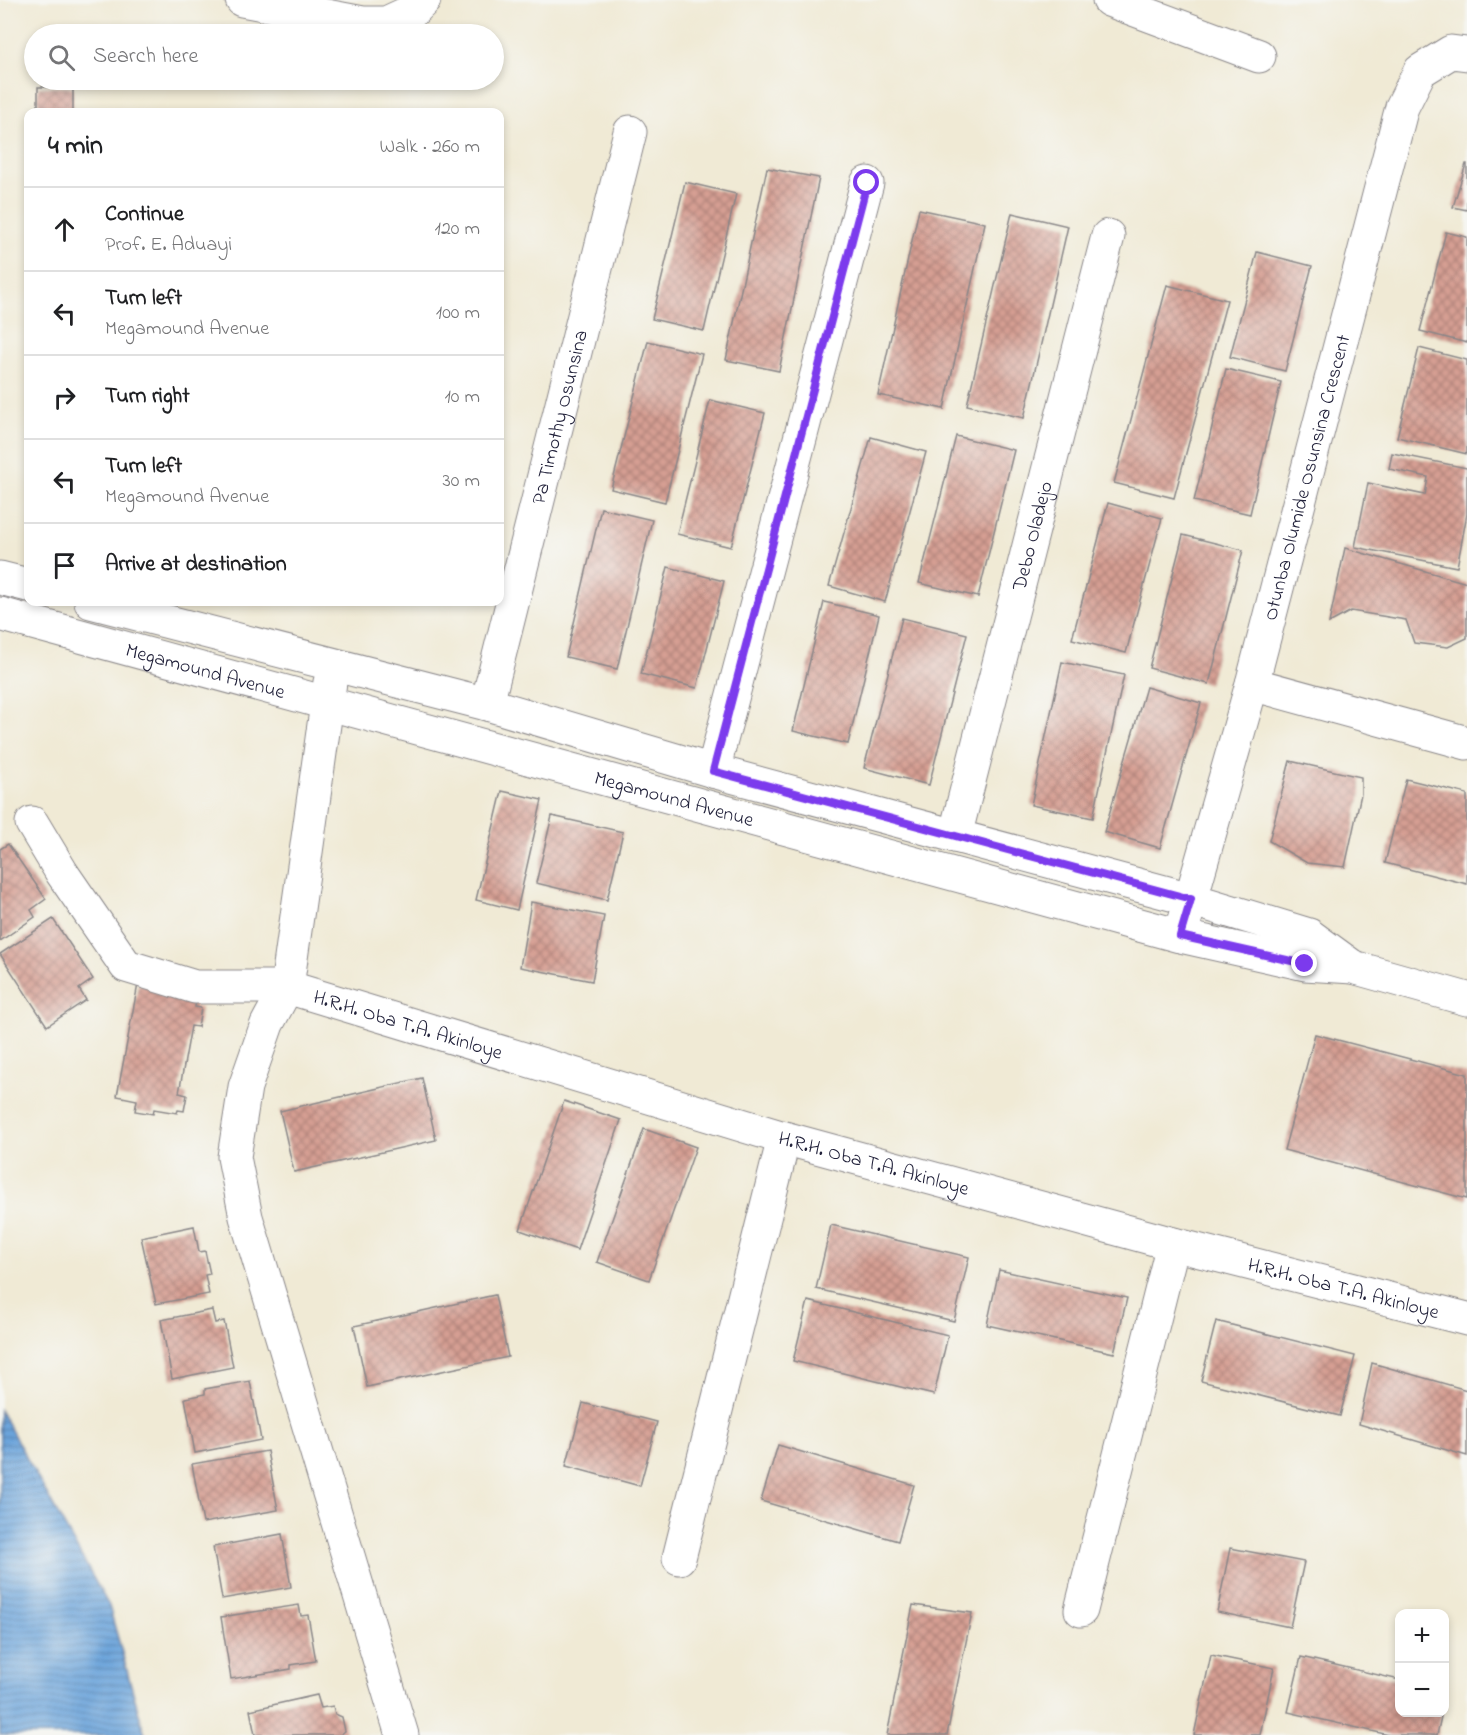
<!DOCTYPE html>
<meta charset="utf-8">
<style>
body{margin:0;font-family:"Indie Flower",sans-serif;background:#f2f2f2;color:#202124}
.controls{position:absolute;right:18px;bottom:18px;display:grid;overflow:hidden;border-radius:12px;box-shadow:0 3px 9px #0003}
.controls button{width:54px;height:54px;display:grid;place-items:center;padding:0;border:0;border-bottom:2px solid #e0e0e0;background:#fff;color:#202124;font:30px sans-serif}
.stop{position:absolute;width:18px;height:18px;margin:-14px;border:4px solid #7c3aed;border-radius:50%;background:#fff}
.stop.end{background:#7c3aed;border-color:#fff;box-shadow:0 2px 6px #0008}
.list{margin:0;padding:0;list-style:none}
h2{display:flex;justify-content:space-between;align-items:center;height:78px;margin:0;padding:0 24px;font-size:26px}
h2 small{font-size:20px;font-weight:400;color:#757577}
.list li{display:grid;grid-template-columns:39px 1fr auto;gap:18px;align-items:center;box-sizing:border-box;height:84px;padding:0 24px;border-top:2px solid #e0e0e0}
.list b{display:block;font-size:22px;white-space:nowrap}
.list p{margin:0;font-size:20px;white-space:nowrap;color:#757577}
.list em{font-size:20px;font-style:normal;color:#757577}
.icon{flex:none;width:33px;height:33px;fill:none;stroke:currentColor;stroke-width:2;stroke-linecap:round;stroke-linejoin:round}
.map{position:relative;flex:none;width:1467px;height:1735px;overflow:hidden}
.search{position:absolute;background:#fff;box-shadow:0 3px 9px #0003;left:24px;top:24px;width:480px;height:66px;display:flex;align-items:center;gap:15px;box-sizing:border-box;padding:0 21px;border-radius:33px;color:#757577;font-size:22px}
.panel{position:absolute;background:#fff;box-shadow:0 3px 9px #0003;left:24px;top:108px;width:480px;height:498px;border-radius:12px}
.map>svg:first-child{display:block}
.water{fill:url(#water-rules);stroke:#47638b;stroke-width:1.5}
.building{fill:url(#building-cross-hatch)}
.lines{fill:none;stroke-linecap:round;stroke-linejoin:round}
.minor-casing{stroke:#898688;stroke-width:35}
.minor{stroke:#fff;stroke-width:33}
.route{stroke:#7c3aed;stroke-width:8}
.labels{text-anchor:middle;stroke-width:4.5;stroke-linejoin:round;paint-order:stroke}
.street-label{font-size:20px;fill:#22223b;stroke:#f6f6f2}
</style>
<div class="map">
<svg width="1467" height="1735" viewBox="0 0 1467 1735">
<defs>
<pattern id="water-rules" width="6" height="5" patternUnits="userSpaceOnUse" patternTransform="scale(1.5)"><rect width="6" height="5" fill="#6ca4db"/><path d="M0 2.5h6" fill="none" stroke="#5885b3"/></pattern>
<pattern id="building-cross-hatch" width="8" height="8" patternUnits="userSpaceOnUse" patternTransform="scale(1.5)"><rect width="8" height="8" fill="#d69f93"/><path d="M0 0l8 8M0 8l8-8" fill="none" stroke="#ad8179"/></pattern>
</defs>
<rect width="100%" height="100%" fill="#f6f6f2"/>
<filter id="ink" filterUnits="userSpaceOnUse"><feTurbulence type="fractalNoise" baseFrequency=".0167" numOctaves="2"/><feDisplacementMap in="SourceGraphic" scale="12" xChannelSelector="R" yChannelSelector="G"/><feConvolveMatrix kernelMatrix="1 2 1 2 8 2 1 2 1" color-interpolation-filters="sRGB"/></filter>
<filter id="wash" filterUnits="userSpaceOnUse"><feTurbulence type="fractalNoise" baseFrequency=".008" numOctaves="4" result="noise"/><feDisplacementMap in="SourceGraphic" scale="24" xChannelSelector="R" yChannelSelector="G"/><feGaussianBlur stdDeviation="1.35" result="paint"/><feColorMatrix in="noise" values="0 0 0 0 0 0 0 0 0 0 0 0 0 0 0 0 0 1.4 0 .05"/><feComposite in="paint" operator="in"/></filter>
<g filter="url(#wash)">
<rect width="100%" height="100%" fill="#f0ead5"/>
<!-- water -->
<polygon class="water" points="0,1410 109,1606 145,1735 0,1735"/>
<g id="blocks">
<!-- building -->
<g class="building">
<rect x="38" y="87" width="35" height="25"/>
<polygon points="1466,164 1467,164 1467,210 1453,207"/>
<polygon points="767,168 819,178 779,371 726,360"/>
<polygon points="685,182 736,194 704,331 652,319"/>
<polygon points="919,209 985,223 944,409 878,395"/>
<polygon points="1012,213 1068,226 1024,418 967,405"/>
<polygon points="1446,232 1467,237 1467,343 1420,331"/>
<polygon points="1257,252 1312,266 1285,371 1230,357"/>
<polygon points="1167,285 1227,300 1174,498 1114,483"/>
<polygon points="648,341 702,354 665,502 611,489"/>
<polygon points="1419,348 1467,360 1467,454 1397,437"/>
<polygon points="1226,369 1281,382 1250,514 1194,501"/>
<polygon points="710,400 765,413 731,547 677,534"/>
<polygon points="956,436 1014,450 978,597 919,583"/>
<polygon points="871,437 926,452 885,602 829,586"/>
<polygon points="1392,453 1467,468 1467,514 1457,567 1355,547 1368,483 1425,495 1428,477 1389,469"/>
<polygon points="1108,503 1162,518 1126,653 1072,639"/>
<polygon points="601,508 652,520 617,669 566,657"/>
<polygon points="1183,535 1243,550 1209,684 1149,668"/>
<polygon points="1345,548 1467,583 1467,638 1448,647 1414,643 1406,620 1351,611 1329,623"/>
<polygon points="668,567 724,581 697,688 641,674"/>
<polygon points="824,602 879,615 848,744 793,731"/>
<polygon points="902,618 967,634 929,785 864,768"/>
<polygon points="1062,662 1124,675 1093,818 1031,805"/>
<polygon points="1146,687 1201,703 1160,848 1104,832"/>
<polygon points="1290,761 1361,777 1361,794 1345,867 1307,863 1269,841"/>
<polygon points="1406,779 1467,794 1467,884 1385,863"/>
<polygon points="502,791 542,800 517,910 476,900"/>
<polygon points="552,816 623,832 607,900 536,883"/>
<polygon points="8,844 46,899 31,910 35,917 0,941 0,849"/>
<polygon points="531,902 604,916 592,981 520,967"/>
<polygon points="53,919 93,979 79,989 86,1000 47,1026 0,954"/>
<polygon points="138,984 197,995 195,1007 201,1008 198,1027 191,1026 179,1093 187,1095 184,1111 178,1110 177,1113 154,1109 153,1114 135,1111 137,1100 117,1096"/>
<polygon points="1315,1034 1467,1074 1467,1199 1284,1150"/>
<polygon points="422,1078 436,1140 294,1172 280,1111"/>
<polygon points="564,1101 621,1120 577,1250 520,1230"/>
<polygon points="644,1129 696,1147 649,1280 597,1262"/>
<polygon points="831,1225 969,1257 954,1321 816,1289"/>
<polygon points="194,1226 199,1252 205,1251 210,1274 205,1275 209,1294 156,1304 141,1237"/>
<polygon points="999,1270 1127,1298 1114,1353 987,1325"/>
<polygon points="495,1295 508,1357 367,1387 354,1326"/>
<polygon points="808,1301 948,1335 934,1395 793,1361"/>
<polygon points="212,1310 215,1323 224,1321 233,1367 172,1379 161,1320"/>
<polygon points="1216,1321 1355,1356 1340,1416 1201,1381"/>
<polygon points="1372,1363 1467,1390 1467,1456 1359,1424"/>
<polygon points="250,1381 261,1440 195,1453 185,1398 205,1394 205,1389"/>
<polygon points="583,1403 657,1422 640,1486 566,1466"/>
<polygon points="778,1445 914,1485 898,1541 761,1501"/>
<polygon points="267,1451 278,1510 203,1523 192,1464"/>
<polygon points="282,1534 291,1587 222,1599 213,1547"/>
<polygon points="1230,1548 1304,1562 1290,1627 1217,1612"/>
<polygon points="299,1605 301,1616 308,1615 316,1661 291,1665 291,1669 231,1679 221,1617"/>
<polygon points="913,1605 972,1613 947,1735 887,1735"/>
<polygon points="1211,1655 1274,1668 1260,1735 1194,1735"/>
<polygon points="1301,1657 1400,1680 1400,1712 1442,1712 1437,1735 1389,1735 1288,1712"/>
<polygon points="317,1695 321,1708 333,1706 335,1714 342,1717 345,1731 340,1735 255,1735 250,1710"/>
</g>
</g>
</g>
<g filter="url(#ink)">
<use href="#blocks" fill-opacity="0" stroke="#898688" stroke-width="1.5"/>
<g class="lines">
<defs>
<g id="minor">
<polyline points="242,0 363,23 386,23 414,10 424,0"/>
<polyline points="1109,0 1259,56"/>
<polyline points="0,578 28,585"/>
<polyline points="91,602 487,704 713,771 1190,899 1309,935 1353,967"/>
<path id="s1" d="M0 614 1180 936 1305 964 1353 967 1467 999"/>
<polyline points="330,682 287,987 267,1024 245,1087 234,1157 246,1217 402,1735"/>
<polyline points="1252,684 1467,743"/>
<path id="s2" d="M487 704 630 132"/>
<polyline points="713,771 867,183"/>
<path id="s3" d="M32 823 62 873 126 966 195 987H287L784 1138 1173 1244 1467 1319"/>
<path id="s4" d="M955 836 1108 236"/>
<path id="s5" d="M1185 920 1252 684 1402 107 1420 71 1451 52 1467 54"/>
<polyline points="679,1558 784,1138"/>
<polyline points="1081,1610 1173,1244"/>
</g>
</defs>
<!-- minor casing -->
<use href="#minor" class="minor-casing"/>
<!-- minor -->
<use href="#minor" class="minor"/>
</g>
</g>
<g class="lines" filter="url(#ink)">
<!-- route -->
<polyline class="route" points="867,183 713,771 1191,899 1180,936 1305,964"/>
</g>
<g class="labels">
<!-- street labels -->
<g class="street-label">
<text dy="7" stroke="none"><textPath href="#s2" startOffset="296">Pa Timothy Osunsina</textPath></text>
<text dy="7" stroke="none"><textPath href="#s5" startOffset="459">Otunba Olumide Osunsina Crescent</textPath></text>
<text dy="7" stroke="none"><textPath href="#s4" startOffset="310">Debo Oladejo</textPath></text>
<text dy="7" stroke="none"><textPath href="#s1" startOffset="213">Megamound Avenue</textPath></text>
<text dy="7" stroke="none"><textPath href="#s1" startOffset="699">Megamound Avenue</textPath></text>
<text dy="7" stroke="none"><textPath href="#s3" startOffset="462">H.R.H. Oba T.A. Akinloye</textPath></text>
<text dy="7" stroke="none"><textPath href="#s3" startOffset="948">H.R.H. Oba T.A. Akinloye</textPath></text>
<text dy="7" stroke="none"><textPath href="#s3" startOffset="1434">H.R.H. Oba T.A. Akinloye</textPath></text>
</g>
</g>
</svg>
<div class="controls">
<button>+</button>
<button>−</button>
</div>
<div class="stop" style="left:867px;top:183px"></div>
<div class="stop end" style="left:1305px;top:964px"></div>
<div class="search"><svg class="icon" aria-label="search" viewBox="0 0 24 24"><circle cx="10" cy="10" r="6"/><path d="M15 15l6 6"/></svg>Search here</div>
<section class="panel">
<h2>4 min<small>Walk · 260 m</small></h2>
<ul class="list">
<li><svg class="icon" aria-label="ahead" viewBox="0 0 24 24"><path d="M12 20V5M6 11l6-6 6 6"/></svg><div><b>Continue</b><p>Prof. E. Aduayi</p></div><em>120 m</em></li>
<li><svg class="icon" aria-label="left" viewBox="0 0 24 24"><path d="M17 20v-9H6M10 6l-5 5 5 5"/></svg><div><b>Turn left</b><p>Megamound Avenue</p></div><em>100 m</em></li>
<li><svg class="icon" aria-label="right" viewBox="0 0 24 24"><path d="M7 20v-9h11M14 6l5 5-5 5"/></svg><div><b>Turn right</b></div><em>10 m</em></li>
<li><svg class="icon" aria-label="left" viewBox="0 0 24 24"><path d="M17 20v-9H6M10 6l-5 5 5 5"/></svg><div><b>Turn left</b><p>Megamound Avenue</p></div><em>30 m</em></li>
<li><svg class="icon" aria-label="arrive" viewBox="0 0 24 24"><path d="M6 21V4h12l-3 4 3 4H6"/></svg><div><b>Arrive at destination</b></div></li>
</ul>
</section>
</div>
